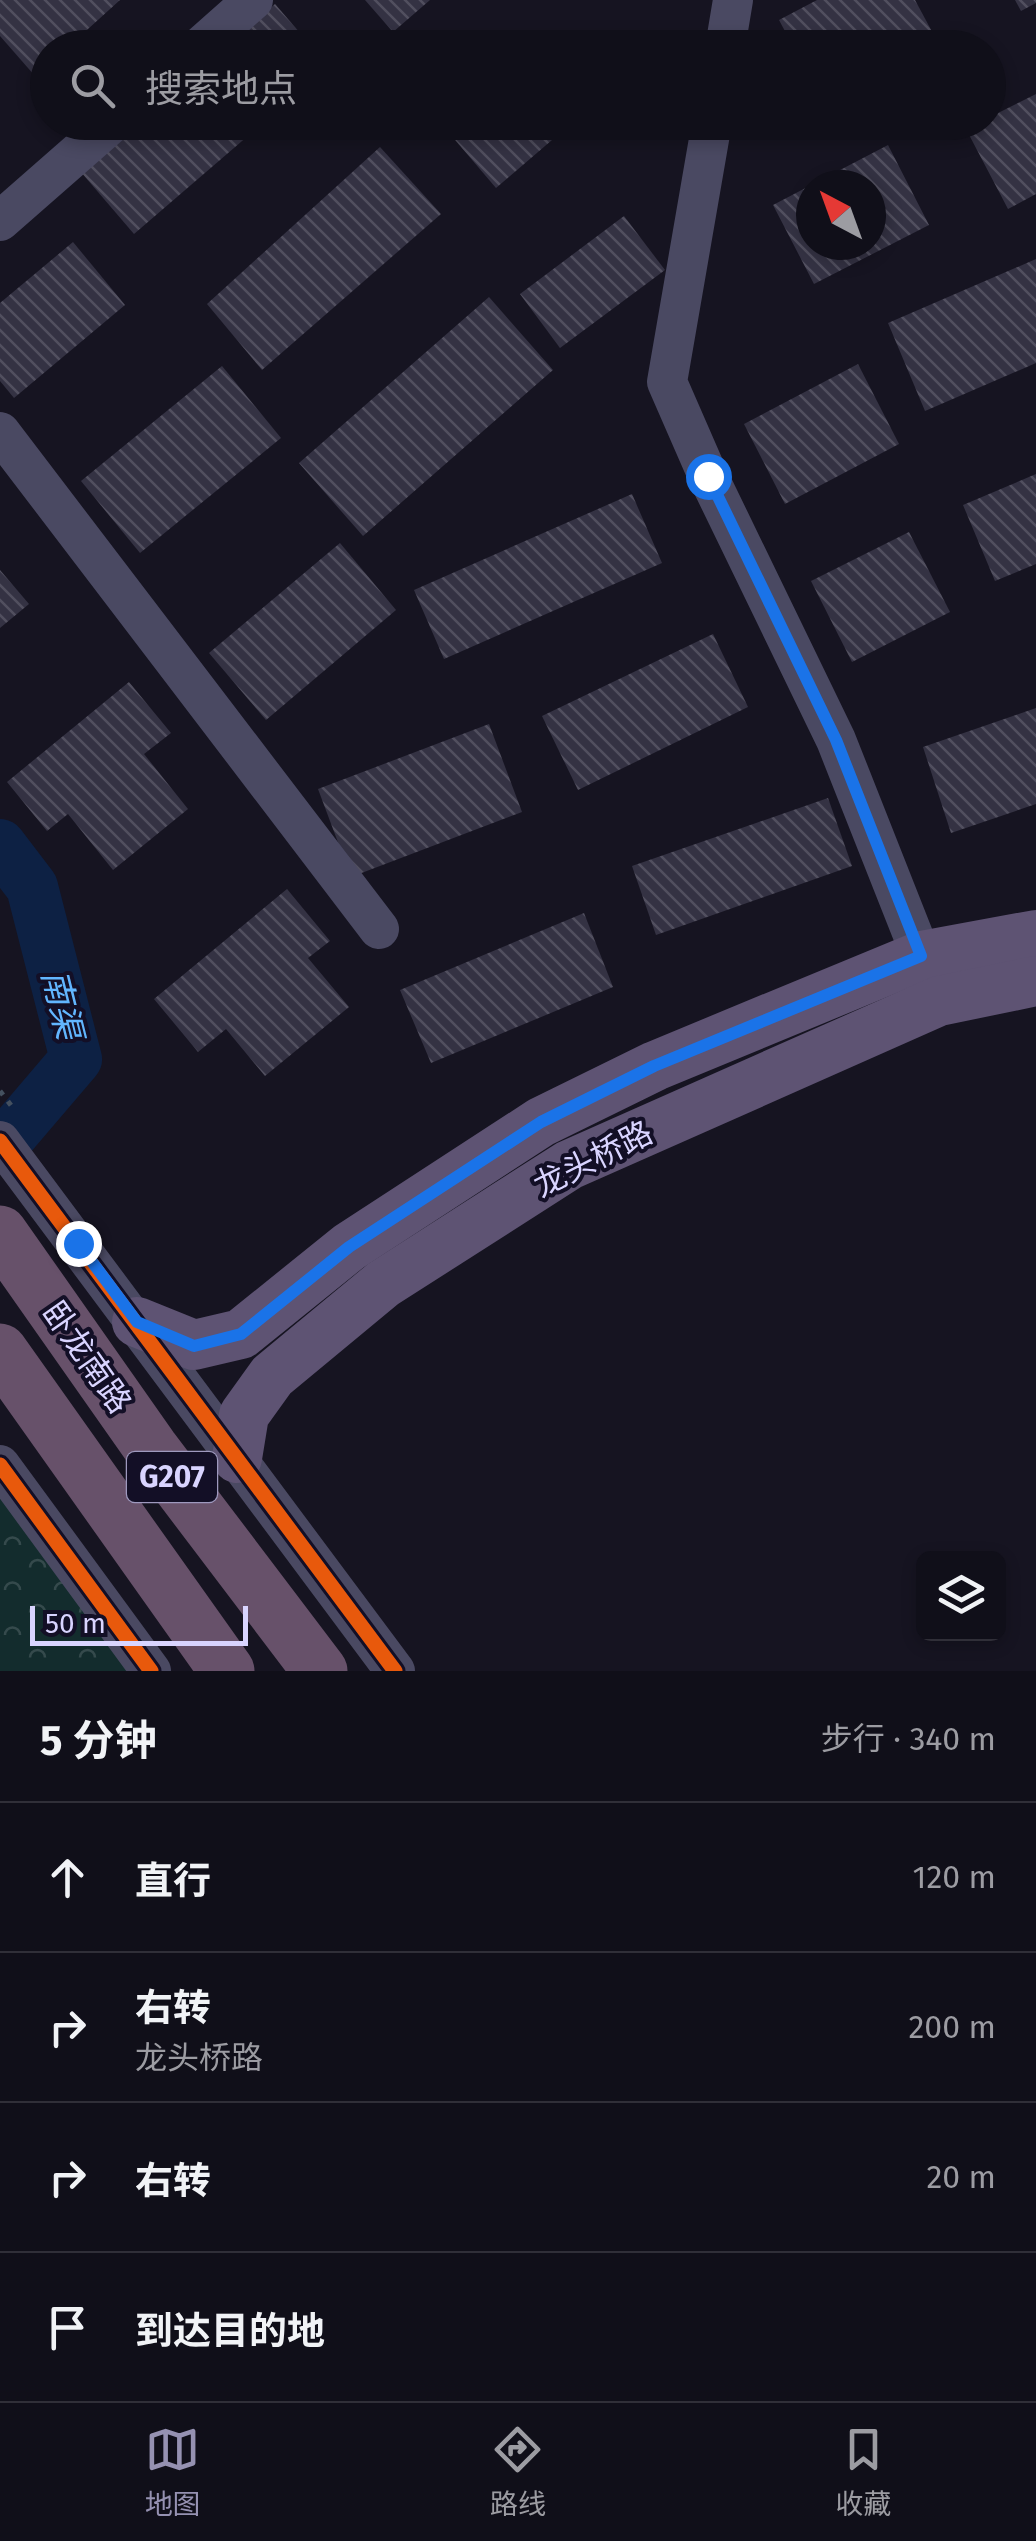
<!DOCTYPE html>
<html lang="zh">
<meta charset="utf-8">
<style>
body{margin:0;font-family:"Fira Sans","Noto Sans SC",sans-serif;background:#1e1d26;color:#f1f3f6}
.controls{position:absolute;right:30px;bottom:30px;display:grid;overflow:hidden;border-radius:15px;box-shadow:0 5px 15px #0003}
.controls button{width:90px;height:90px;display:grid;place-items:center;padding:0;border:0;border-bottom:2px solid #302f38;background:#100f19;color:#f1f3f6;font:50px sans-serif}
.compass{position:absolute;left:796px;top:170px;width:90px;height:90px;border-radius:50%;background:#100f19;box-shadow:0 5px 15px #0003;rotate:319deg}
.scale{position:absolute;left:30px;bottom:25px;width:218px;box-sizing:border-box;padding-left:10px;border:5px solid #d9d4ff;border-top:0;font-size:28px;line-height:35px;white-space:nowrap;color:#d9d4ff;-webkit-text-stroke:8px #130f26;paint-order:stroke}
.stop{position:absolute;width:30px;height:30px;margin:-22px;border:8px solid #1a73e8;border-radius:50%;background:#fff}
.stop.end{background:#1a73e8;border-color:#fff;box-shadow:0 2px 10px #0008}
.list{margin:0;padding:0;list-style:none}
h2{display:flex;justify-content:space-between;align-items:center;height:130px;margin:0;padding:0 40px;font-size:42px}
h2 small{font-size:32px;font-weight:400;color:#9c9ca2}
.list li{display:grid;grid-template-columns:65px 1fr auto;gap:30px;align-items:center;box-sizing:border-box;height:150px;padding:0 40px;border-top:2px solid #302f38}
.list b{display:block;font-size:38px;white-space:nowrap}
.list p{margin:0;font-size:32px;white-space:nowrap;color:#9c9ca2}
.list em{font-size:32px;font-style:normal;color:#9c9ca2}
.icon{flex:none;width:55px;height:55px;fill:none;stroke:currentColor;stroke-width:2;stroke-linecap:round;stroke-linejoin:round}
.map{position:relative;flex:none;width:1036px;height:1671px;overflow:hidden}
.search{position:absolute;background:#100f19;box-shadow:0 5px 15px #0003;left:30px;right:30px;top:30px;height:110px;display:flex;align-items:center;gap:25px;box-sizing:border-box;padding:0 35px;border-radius:55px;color:#9c9ca2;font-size:38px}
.sheet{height:730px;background:#100f19}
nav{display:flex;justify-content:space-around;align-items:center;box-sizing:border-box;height:140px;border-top:2px solid #302f38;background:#100f19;font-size:28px;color:#9c9ca2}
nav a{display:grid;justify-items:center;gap:5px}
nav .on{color:#9591b1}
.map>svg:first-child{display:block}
.park{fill:url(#park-crowns)}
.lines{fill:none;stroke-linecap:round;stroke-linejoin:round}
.river{stroke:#0d2144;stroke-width:52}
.building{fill:url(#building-back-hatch);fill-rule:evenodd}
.path{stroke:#44505f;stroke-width:5;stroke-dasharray:5 8;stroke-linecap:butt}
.minor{stroke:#4a4962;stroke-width:40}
.major{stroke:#5e5373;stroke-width:50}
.highway{stroke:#67516a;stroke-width:55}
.cycleway-casing{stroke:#130f26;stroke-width:21}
.cycleway{stroke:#e8590c;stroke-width:15}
.route{stroke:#1a73e8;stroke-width:12}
.labels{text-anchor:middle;stroke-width:8;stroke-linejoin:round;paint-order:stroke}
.shield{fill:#130f26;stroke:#9e99be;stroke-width:2.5}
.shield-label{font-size:30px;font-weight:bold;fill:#d9d4ff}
.street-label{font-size:32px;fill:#d9d4ff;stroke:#130f26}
.water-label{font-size:35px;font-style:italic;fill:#62b6ff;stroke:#130f26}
</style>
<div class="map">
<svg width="1036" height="1671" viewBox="0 0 1036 1671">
<defs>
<pattern id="park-crowns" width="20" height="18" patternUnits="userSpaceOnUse" patternTransform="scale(2.5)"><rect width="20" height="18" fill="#132c2d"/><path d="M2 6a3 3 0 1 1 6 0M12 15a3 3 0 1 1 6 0" fill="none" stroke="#354a4c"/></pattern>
<pattern id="building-back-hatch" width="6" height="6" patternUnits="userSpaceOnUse" patternTransform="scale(2.5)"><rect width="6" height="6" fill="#343243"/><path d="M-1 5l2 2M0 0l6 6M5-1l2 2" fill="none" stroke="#514f5f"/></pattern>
</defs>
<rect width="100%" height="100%" fill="#161421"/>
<!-- park -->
<polygon class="park" points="0,1465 151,1671 0,1671"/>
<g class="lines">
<!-- river -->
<polyline class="river" points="0,845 32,887 76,1059 0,1148"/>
</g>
<!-- building -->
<g class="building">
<polygon points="0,0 120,0 67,48 48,48 48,65 35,76 0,36"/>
<polygon points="365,0 430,0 393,32"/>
<polygon points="817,0 915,0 936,39 920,48 794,48 779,20"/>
<polygon points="1015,0 1036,0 1036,3 1021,11"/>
<polygon points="275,4 313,48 224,48"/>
<polygon points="571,30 586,48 551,48"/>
<polygon points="1036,94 1036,194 1008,209 966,129 988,122 988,118"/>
<polygon points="137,122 264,122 134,234 80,171"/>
<polygon points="463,122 573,122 496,188 450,134"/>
<path d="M888 145 929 225 814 284 773 205ZM811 185H871V245H811Z"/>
<polygon points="380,147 441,214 262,370 207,304"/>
<polygon points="624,216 665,270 560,348 520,294"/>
<polygon points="73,242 125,305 14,398 0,381 0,303"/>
<polygon points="1036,259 1036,363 925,411 888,323"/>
<polygon points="489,297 553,370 363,536 299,463"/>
<polygon points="858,364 899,444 785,504 744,424"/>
<polygon points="222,366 281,438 140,553 81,481"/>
<polygon points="1036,474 1036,564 995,581 963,505"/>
<polygon points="632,494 662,563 444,659 414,590"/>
<polygon points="909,532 950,612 852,662 811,581"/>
<polygon points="340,543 396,610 266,720 209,653"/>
<polygon points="0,570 29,604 0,628"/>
<polygon points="713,634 748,707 578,790 542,716"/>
<polygon points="129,682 171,733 144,754 188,809 113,870 68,814 47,831 7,782"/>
<polygon points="1036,708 1036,804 951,833 923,747"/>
<polygon points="489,724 522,812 351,877 318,789"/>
<polygon points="828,798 852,866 656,935 632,866"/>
<polygon points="287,889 330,941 308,958 349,1007 265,1076 226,1029 198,1052 154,999"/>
<polygon points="584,913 613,987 431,1063 400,990"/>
</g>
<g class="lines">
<!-- path -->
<polyline class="path" points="0,1091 13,1108"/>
<!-- minor -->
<g class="minor">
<polyline points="199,48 253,0"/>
<polyline points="725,48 733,0"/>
<polyline points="712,122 667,382 708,476 836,740 932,983"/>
<polyline points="0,221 113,122"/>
<polyline points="0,432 379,929"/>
<polyline points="0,1141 395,1671"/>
<polyline points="0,1465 151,1671"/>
</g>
<!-- major -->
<g class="major">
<polyline points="137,1322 194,1345 241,1334 349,1247 541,1122 655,1066 921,956 1036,935"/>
<polyline points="237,1458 244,1415 272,1376 383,1284 569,1165 939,1001 1036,981"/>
</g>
<!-- highway -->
<g class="highway">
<polyline points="0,1233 151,1448 320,1671"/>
<polyline points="0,1351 227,1671"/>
</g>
<defs>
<g id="cycleway">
<polyline points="0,1141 395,1671"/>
<polyline points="0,1465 151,1671"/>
</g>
</defs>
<!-- cycleway casing -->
<use href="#cycleway" class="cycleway-casing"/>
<!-- cycleway -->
<use href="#cycleway" class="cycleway"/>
</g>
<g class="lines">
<!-- route -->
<polyline class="route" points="78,1243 137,1322 194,1346 241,1334 349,1247 541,1122 654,1066 921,956 836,740 708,476"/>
</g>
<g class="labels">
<!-- shield labels -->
<rect class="shield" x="127" y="1452" width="90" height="50" rx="8"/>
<g class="shield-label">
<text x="172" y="1487">G207</text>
</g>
<!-- street labels -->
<g class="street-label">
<text transform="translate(593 1159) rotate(-27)" y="11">龙头桥路</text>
<text transform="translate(87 1357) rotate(55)" y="11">卧龙南路</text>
</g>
<!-- water labels -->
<g class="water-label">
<text transform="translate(62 1004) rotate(76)" y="12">南渠</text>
</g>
</g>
</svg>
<div class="controls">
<button><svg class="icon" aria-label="layers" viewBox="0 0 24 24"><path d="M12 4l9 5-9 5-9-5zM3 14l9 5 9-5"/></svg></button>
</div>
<svg class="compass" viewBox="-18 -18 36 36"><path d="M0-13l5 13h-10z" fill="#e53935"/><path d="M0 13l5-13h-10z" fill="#9c9ca2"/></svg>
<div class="scale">50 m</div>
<div class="stop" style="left:708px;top:476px"></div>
<div class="stop end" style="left:78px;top:1243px"></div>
<div class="search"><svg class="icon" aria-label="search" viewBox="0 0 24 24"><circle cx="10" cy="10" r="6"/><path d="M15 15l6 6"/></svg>搜索地点</div>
</div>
<section class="sheet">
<h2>5 分钟<small>步行 · 340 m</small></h2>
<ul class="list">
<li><svg class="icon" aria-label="ahead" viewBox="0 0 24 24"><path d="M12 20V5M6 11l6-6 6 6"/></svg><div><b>直行</b></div><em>120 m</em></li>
<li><svg class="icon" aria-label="right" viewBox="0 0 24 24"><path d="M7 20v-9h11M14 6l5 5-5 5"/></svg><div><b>右转</b><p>龙头桥路</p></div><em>200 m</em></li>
<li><svg class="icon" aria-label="right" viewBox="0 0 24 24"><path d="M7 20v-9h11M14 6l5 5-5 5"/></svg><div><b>右转</b></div><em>20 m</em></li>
<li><svg class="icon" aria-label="arrive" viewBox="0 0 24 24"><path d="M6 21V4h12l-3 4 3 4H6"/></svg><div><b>到达目的地</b></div></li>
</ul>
</section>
<nav>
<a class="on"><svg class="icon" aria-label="map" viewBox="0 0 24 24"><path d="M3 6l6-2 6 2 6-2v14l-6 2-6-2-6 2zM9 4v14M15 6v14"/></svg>地图</a>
<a><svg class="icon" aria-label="directions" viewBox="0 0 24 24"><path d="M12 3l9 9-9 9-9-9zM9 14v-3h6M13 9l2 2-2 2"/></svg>路线</a>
<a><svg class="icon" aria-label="saved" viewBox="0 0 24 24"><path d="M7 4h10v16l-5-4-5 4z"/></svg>收藏</a>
</nav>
